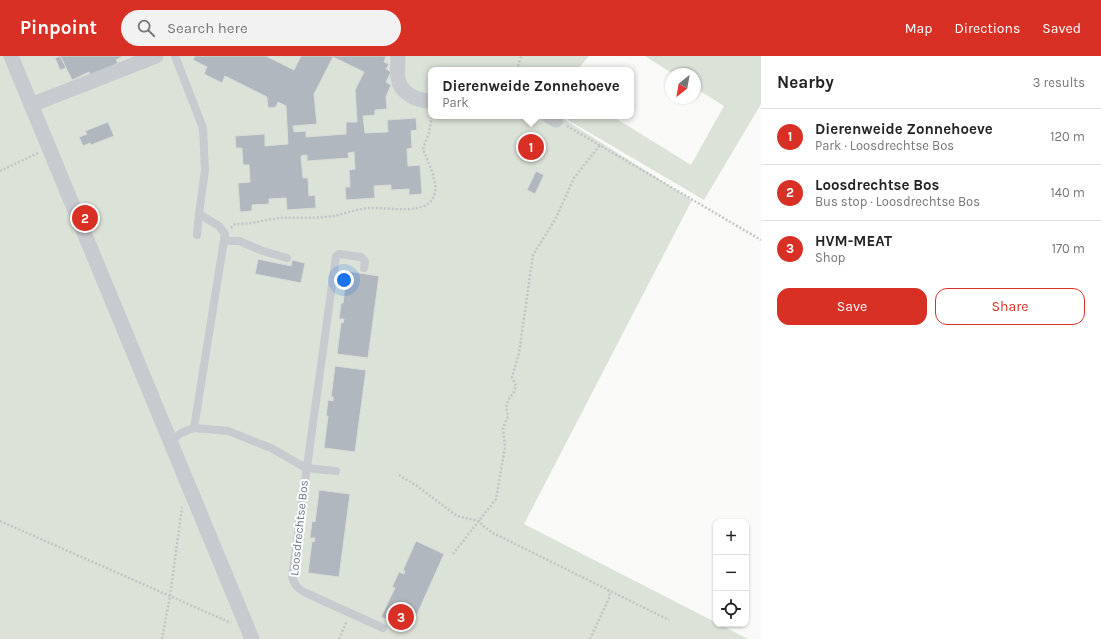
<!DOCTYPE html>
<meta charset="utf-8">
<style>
body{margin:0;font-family:Karla,sans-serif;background:#f2f2f2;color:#222}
.controls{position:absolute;right:12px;bottom:12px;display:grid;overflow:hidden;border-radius:8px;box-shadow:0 1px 3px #0004}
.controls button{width:36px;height:36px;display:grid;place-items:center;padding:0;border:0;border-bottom:1px solid #e0e0e0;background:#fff;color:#222;font:20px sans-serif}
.compass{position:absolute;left:665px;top:12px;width:36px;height:36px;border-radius:50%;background:#fff;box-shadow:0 1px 3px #0004;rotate:211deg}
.you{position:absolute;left:344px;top:224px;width:14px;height:14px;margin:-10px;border:3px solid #fff;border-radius:50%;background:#1a73e8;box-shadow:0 0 0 6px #1a73e833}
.badge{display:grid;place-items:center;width:26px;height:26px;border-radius:50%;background:#d93025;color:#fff;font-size:13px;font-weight:700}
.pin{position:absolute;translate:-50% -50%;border:2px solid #fff;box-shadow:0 1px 4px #0006}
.popup{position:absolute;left:428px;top:11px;width:206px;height:52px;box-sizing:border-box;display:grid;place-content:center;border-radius:8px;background:#fff;filter:drop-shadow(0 1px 3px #0005);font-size:13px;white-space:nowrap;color:#767676}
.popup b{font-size:15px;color:#222}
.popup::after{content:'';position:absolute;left:50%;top:100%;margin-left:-8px;border:8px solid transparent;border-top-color:#fff}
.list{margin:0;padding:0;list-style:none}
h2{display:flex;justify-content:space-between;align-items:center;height:52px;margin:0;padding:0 16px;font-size:17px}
h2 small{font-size:13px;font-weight:400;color:#767676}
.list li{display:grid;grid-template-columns:26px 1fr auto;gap:12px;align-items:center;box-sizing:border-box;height:56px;padding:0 16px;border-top:1px solid #e0e0e0}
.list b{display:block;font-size:15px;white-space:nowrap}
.list p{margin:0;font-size:13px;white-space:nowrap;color:#767676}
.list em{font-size:13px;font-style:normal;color:#767676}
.actions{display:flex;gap:8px;padding:12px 16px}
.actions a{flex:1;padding:9px 0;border:1px solid #d93025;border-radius:12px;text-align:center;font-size:14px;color:#d93025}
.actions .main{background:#d93025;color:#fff}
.icon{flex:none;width:22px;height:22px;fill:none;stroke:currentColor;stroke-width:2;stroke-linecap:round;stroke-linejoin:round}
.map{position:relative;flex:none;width:761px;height:583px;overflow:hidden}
header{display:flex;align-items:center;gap:24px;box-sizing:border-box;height:56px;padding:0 20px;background:#d93025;color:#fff}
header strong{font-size:19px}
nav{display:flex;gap:22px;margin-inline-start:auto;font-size:14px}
.search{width:280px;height:36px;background:#f2f2f2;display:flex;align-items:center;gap:10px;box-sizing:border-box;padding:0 14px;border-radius:22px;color:#767676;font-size:15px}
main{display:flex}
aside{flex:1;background:#fff}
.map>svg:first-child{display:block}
.green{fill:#dbe2d8}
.building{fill:#b0b7be;stroke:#dbdbd9;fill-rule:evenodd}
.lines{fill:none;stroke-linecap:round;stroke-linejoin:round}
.path{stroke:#c3c4c7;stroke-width:2.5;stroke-dasharray:2 2;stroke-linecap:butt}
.lane{stroke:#c7cace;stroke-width:8}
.street{stroke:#c7cace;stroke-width:15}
.labels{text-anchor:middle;stroke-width:4;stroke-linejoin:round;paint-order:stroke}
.street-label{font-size:12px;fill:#687789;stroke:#fff}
</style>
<header>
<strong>Pinpoint</strong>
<div class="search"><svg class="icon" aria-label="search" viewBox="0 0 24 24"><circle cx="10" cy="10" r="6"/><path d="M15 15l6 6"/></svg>Search here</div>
<nav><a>Map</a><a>Directions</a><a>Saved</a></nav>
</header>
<main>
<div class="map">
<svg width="761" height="583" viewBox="0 0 761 583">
<rect width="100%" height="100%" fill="#f9f9f7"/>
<!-- green -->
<g class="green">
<polygon points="0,0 589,0 577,14 431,14 431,60 559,60 692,144 524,468 748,583 0,583"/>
<polygon points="645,0 761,0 761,48 704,144 568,64 571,60 612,60 691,109 724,50 695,32 695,18 673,18"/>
</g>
<!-- building -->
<g class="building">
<polygon points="60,0 123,0 116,4 118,7 91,20 89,16 72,24"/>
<polygon points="60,0 66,12 60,14 55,2"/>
<path d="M195 0H266L294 14 301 0H386L384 6 389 8 386 13 391 16 386 26 391 29 386 41 387 53 375 54V59L363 60 365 77 388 76 387 64 416 62 417 74 411 75 412 92 407 93 408 110 420 109 422 138 409 139V133L391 134V129L374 130 375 142 346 144 345 131H350L349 114 355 113 354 96 348 97 349 102 307 105V99L301 100 303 122H308L309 140 315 139 316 152 287 154 286 142 269 143V148L252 149V155L240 156 238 127 250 126 249 109H243L242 92H236L235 80 265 78V90L288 88 286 50 278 46 276 51 268 52 267 41 225 20 222 27 204 18 207 11 193 4ZM333 1 364 16 355 34 357 66H346V78L306 81V75L294 76 293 70 317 68 314 38Z"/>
<polygon points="108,66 114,80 91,89 90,87 83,90 79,81 87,78 85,75"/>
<polygon points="536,115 544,119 535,138 527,134"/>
<polygon points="258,203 291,210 292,204 305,207 301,227 255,218"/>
<polygon points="347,215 379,220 368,302 337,298 341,266 343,267 344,263 339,263 341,247 343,247"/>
<polygon points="335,310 366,314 355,396 324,392 328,360 326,360 328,344 333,345 333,341 331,341"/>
<polygon points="319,434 350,438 339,521 308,517 312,485 314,486 315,482 310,482 312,465 315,466"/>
<polygon points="416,485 444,498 410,574 381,561 395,532 392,531 399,516 404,518 405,515 403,514"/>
</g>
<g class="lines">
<!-- path -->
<g class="path">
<polyline points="517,14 521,0"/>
<polyline points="567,70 761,184"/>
<polyline points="0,115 38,97"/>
<path d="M231 172 235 168C250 169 266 163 281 162 298 161 316 163 333 160 344 158 357 153 368 152 384 151 415 158 429 147 444 134 428 107 423 93L429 77 432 60"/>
<polyline points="399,419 417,430 457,460 479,465 482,469 493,477 669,564"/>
<polyline points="0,465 231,567"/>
<polyline points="453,498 496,443 505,391 503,372 508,360 506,351 508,344 514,336 516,330 512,321 519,297 533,199 556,162 574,122 600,89"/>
<polyline points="162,583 170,540 182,451"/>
<polyline points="339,583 347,565"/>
<polyline points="590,583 610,540 608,533"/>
</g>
<!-- lane -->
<g class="lane">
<polyline points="175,0 203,72 205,114 199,158 219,170 225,178 194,372"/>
<polyline points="197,179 199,158"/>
<polyline points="224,185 239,185 263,195 287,202"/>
<path d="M364 212 365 205 361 201 339 198 336 200 292 520C294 530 299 533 306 537L383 572"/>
<polyline points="171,385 181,377 194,372 228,375 271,392 306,412 336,415"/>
</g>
<!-- street -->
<g class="street">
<polyline points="11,0 252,583"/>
<path d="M398 0C398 7 397 15 398 22 400 38 418 45 431 45"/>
<polyline points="31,49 156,0"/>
<polyline points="549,60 556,64"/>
</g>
</g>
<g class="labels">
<!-- street labels -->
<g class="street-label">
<text transform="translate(299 472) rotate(-84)" y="4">Loosdrechtse Bos</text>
</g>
</g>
</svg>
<div class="controls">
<button>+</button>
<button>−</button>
<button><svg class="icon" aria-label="locate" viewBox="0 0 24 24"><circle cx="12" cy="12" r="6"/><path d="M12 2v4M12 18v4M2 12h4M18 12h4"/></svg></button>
</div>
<svg class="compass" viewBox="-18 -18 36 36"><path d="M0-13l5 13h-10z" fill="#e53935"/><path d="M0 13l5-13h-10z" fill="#767676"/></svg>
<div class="you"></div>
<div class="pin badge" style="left:531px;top:91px">1</div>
<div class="popup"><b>Dierenweide Zonnehoeve</b>Park</div>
<div class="pin badge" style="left:85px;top:162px">2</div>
<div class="pin badge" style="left:401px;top:561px">3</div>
</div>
<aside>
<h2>Nearby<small>3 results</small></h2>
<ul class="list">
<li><span class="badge">1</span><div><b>Dierenweide Zonnehoeve</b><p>Park · Loosdrechtse Bos</p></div><em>120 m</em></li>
<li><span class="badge">2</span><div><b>Loosdrechtse Bos</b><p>Bus stop · Loosdrechtse Bos</p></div><em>140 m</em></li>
<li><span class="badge">3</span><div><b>HVM-MEAT</b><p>Shop</p></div><em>170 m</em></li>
</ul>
<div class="actions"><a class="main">Save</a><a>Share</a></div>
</aside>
</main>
